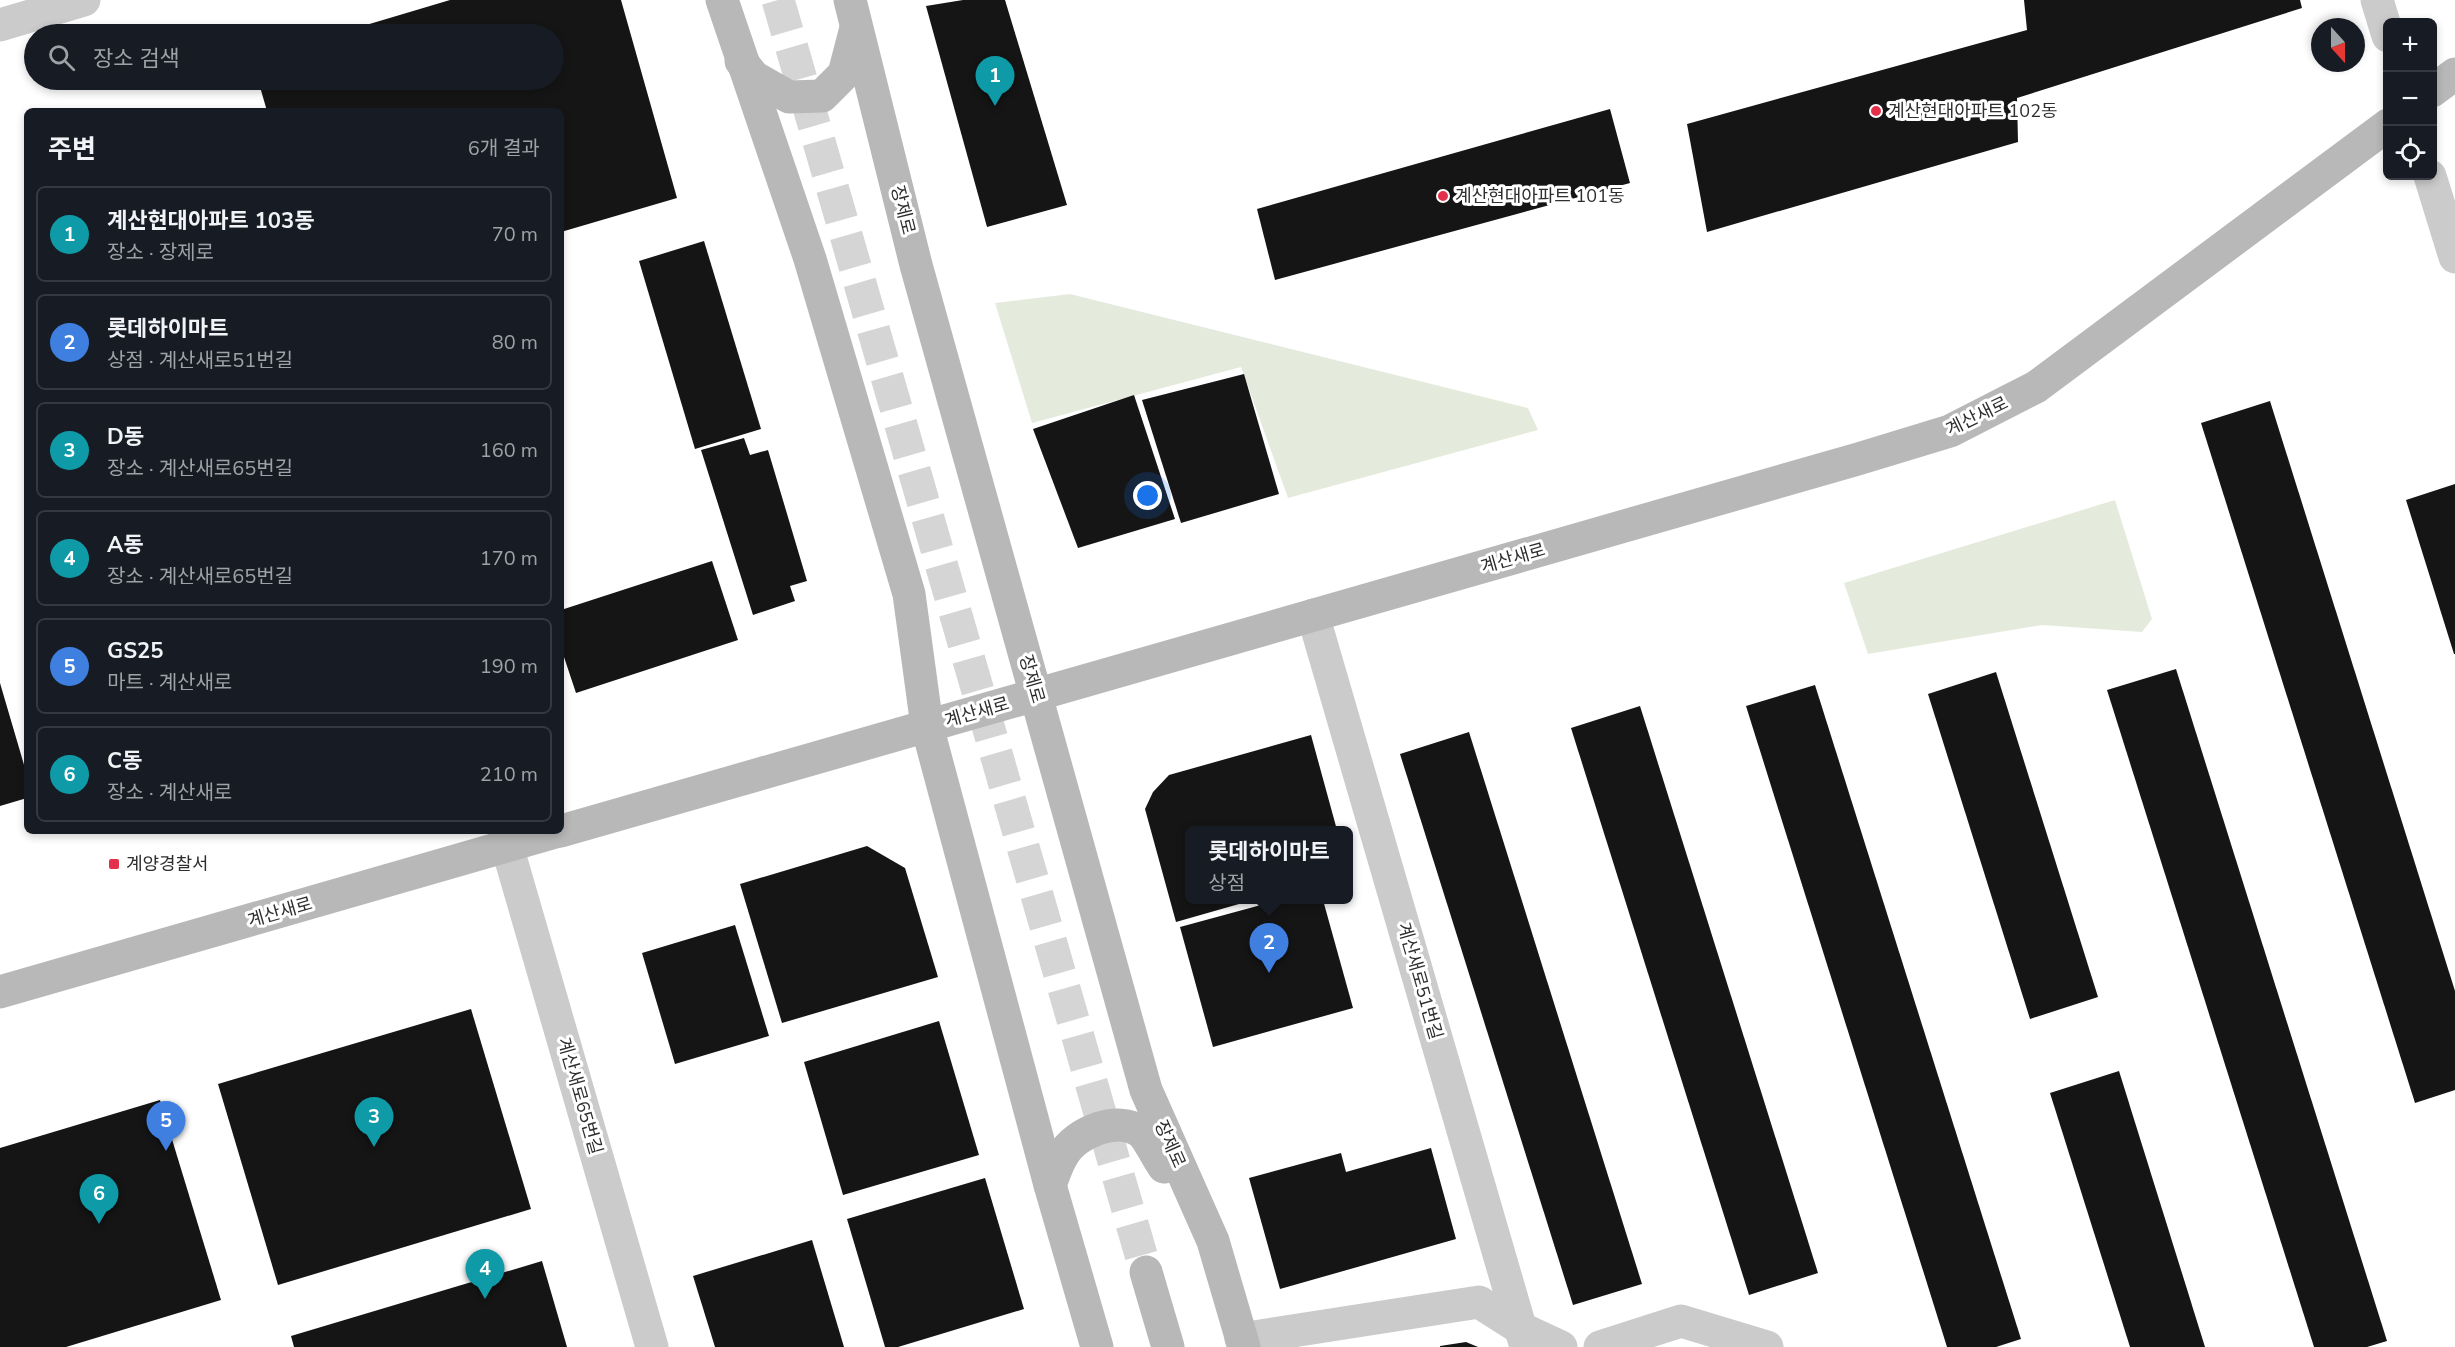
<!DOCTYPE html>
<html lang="ko">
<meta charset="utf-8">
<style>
body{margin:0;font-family:"Nunito Sans","Noto Sans KR",sans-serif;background:#242831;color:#f1f3f6}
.controls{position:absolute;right:18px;top:18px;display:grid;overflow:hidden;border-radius:9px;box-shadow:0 3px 9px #0003}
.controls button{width:54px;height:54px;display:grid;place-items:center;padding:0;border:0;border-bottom:2px solid #363941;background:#171b24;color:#f1f3f6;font:30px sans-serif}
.compass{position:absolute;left:2311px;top:18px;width:54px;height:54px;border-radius:50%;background:#171b24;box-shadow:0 3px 9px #0003;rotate:159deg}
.you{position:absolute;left:1148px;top:496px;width:21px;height:21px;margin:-15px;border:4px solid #fff;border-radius:50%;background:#1a73e8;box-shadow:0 0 0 9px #1a73e833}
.badge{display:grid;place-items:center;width:39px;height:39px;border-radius:50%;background:#e4314b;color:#fff;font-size:20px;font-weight:700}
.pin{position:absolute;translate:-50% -50px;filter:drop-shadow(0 2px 3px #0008)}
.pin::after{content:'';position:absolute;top:32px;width:21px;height:18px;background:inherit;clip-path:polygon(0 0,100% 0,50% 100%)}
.popup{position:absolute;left:1185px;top:826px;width:168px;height:78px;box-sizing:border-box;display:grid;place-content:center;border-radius:9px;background:#171b24;filter:drop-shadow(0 2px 4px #0005);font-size:20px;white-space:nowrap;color:#9ea1a6}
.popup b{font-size:22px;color:#f1f3f6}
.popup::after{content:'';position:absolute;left:50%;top:100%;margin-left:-12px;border:12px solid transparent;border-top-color:#171b24}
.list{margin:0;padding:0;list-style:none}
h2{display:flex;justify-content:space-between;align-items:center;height:78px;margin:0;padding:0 24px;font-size:26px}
h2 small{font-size:20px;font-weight:400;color:#9ea1a6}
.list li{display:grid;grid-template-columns:39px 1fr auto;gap:18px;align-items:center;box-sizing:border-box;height:96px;margin:0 12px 12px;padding:0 12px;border:2px solid #363941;border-radius:9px}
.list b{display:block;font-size:22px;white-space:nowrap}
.list p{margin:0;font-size:20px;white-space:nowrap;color:#9ea1a6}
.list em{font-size:20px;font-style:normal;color:#9ea1a6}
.icon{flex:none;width:33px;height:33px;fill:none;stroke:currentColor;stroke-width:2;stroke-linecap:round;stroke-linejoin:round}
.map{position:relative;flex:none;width:2455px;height:1347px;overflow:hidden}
.search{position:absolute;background:#171b24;box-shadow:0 3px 9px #0003;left:24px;top:24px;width:540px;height:66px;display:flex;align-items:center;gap:15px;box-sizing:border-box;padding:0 21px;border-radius:33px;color:#9ea1a6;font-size:22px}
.panel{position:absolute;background:#171b24;box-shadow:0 3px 9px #0003;left:24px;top:108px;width:540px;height:726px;border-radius:9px}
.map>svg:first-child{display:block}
.green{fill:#e5ebdc}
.building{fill:#151515}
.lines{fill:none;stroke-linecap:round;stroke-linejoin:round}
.secondary-tunnel{stroke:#d5d5d5;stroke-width:33;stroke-dasharray:33 16;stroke-linecap:butt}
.street{stroke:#cbcbcb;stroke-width:33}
.secondary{stroke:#b8b8b8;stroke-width:33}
.poi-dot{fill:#e4314b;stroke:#fff;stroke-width:2}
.labels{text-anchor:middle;stroke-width:6;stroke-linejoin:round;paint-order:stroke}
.poi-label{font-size:18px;fill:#2e2e2e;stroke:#fff;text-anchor:start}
.street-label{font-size:18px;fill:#2e2e2e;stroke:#fff}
</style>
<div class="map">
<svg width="2455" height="1347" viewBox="0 0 2455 1347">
<rect width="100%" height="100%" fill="#fff"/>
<!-- green -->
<g class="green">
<polygon points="1070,294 1528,408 1538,430 1288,498 1241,367 1032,423 995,303"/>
<polygon points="2115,500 2152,619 2142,632 2042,625 1868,654 1844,583"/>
</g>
<!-- building -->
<g class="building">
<polygon points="450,0 621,0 677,198 561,232 561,111 267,111 258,80 554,80 554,34 336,34"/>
<polygon points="963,0 1005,0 1067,205 987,227 926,6"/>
<polygon points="2024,0 2300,0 2302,8 2017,98 2018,142 1707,232 1687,124 2027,30"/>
<polygon points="1610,109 1630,183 1275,280 1257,209"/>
<polygon points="704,241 761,429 695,449 639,261"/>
<polygon points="1244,374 1279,494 1181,523 1142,400"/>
<polygon points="1134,395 1175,519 1078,548 1033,429"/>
<polygon points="2270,401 2455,991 2455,1090 2415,1103 2201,423"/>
<polygon points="744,438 750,455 768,450 807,581 790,586 795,601 753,615 701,450"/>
<polygon points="2455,484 2455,654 2454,654 2406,500"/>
<polygon points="712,561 738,640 576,693 561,648 561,610"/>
<polygon points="2176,669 2387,1341 2367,1347 2314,1347 2107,690"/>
<polygon points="1996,672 2098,997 2030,1019 1928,694"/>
<polygon points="0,683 27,775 27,798 0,806"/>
<polygon points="1815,685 2021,1339 1996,1347 1947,1347 1746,706"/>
<polygon points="1640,706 1818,1273 1749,1295 1571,728"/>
<polygon points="1469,732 1642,1284 1573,1305 1400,754"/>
<polygon points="1311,735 1337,830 1190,830 1190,900 1253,900 1176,922 1145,809 1153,792 1169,775"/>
<polygon points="867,846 905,868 938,977 782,1023 740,884"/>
<polygon points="1279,900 1323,900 1353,1008 1213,1047 1180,927"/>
<polygon points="735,925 769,1036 675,1064 642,953"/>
<polygon points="471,1009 531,1209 278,1285 218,1084"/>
<polygon points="939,1021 979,1155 843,1195 804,1062"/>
<polygon points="2119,1071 2205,1347 2130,1347 2050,1093"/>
<polygon points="160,1100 221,1300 66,1347 0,1347 0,1148"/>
<polygon points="1431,1148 1456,1239 1280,1289 1249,1178 1341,1153 1346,1172"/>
<polygon points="985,1178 1024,1309 898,1347 885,1347 847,1219"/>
<polygon points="812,1240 844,1347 715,1347 693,1276"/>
<polygon points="542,1261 567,1347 294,1347 291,1336"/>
<polygon points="1466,1342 1478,1347 1440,1347 1440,1346"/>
</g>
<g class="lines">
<!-- secondary-tunnel -->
<polyline class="secondary-tunnel" points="778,0 1146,1272"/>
<!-- street -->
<g class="street">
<polyline points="2377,0 2388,36"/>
<polyline points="0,25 84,0"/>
<polyline points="2430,176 2455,257"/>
<polyline points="1313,615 1526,1347"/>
<polyline points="507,846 652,1347"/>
<polyline points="1241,1339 1479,1302 1520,1328 1561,1347"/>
<polyline points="1600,1347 1681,1321 1767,1347"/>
</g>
<!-- secondary -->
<g class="secondary">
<polyline points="722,0 810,259 909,594 927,726 1050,1185 1097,1347"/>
<polyline points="850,0 916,265 1146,1090 1213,1241 1244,1347"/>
<polyline points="741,61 754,77 789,97 822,96 844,74 856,28"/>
<polyline points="2432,91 2455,74"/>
<polyline points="561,831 1858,459 1950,431 2036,387 2388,125"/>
<polyline points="0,992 559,831"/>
<path d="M1050 1185C1054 1175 1057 1164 1063 1155 1076 1132 1118 1115 1141 1132 1148 1138 1158 1159 1164 1167"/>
<polyline points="1146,1272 1168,1347"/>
</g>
</g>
<!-- markers -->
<g class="poi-dot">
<circle cx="1876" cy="111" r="6"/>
<circle cx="1443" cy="196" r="6"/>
<rect x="108" y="858" width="12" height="12" rx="3"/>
</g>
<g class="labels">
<!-- poi labels -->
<g class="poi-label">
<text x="1888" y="117">계산현대아파트 102동</text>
<text x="1455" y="202">계산현대아파트 101동</text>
<text x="126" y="870">계양경찰서</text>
</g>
<!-- street labels -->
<g class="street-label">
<text transform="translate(903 210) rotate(76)" y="6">장제로</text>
<text transform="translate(1977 416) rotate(-26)" y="6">계산새로</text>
<text transform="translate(1513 558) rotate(-16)" y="6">계산새로</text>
<text transform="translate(1032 679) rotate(74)" y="6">장제로</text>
<text transform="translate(977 712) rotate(-16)" y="6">계산새로</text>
<text transform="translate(280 912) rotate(-16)" y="6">계산새로</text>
<text transform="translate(1420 981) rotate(74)" y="6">계산새로51번길</text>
<text transform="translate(580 1096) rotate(74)" y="6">계산새로65번길</text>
<text transform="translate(1170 1144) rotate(66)" y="6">장제로</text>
</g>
</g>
</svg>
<div class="controls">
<button>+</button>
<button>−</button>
<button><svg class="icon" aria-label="locate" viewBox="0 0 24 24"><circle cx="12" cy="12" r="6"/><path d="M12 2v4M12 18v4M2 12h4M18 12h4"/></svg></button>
</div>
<svg class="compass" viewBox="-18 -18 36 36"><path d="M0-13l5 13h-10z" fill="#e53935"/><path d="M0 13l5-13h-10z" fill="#9ea1a6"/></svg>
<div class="you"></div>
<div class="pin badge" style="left:995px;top:106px;background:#0f9aa8">1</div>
<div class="pin badge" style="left:1269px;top:973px;background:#3f7fe0">2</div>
<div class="popup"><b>롯데하이마트</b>상점</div>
<div class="pin badge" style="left:374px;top:1147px;background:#0f9aa8">3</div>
<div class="pin badge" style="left:485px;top:1299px;background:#0f9aa8">4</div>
<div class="pin badge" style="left:166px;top:1151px;background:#3f7fe0">5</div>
<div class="pin badge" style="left:99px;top:1224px;background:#0f9aa8">6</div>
<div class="search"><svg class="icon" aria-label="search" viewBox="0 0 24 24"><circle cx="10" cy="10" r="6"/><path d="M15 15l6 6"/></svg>장소 검색</div>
<section class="panel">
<h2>주변<small>6개 결과</small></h2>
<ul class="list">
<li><span class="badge" style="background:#0f9aa8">1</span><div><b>계산현대아파트 103동</b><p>장소 · 장제로</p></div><em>70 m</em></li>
<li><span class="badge" style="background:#3f7fe0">2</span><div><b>롯데하이마트</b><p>상점 · 계산새로51번길</p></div><em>80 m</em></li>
<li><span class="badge" style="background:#0f9aa8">3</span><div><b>D동</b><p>장소 · 계산새로65번길</p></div><em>160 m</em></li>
<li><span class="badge" style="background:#0f9aa8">4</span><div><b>A동</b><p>장소 · 계산새로65번길</p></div><em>170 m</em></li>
<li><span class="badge" style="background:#3f7fe0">5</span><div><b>GS25</b><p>마트 · 계산새로</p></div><em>190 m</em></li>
<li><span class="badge" style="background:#0f9aa8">6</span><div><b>C동</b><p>장소 · 계산새로</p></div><em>210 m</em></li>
</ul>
</section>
</div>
